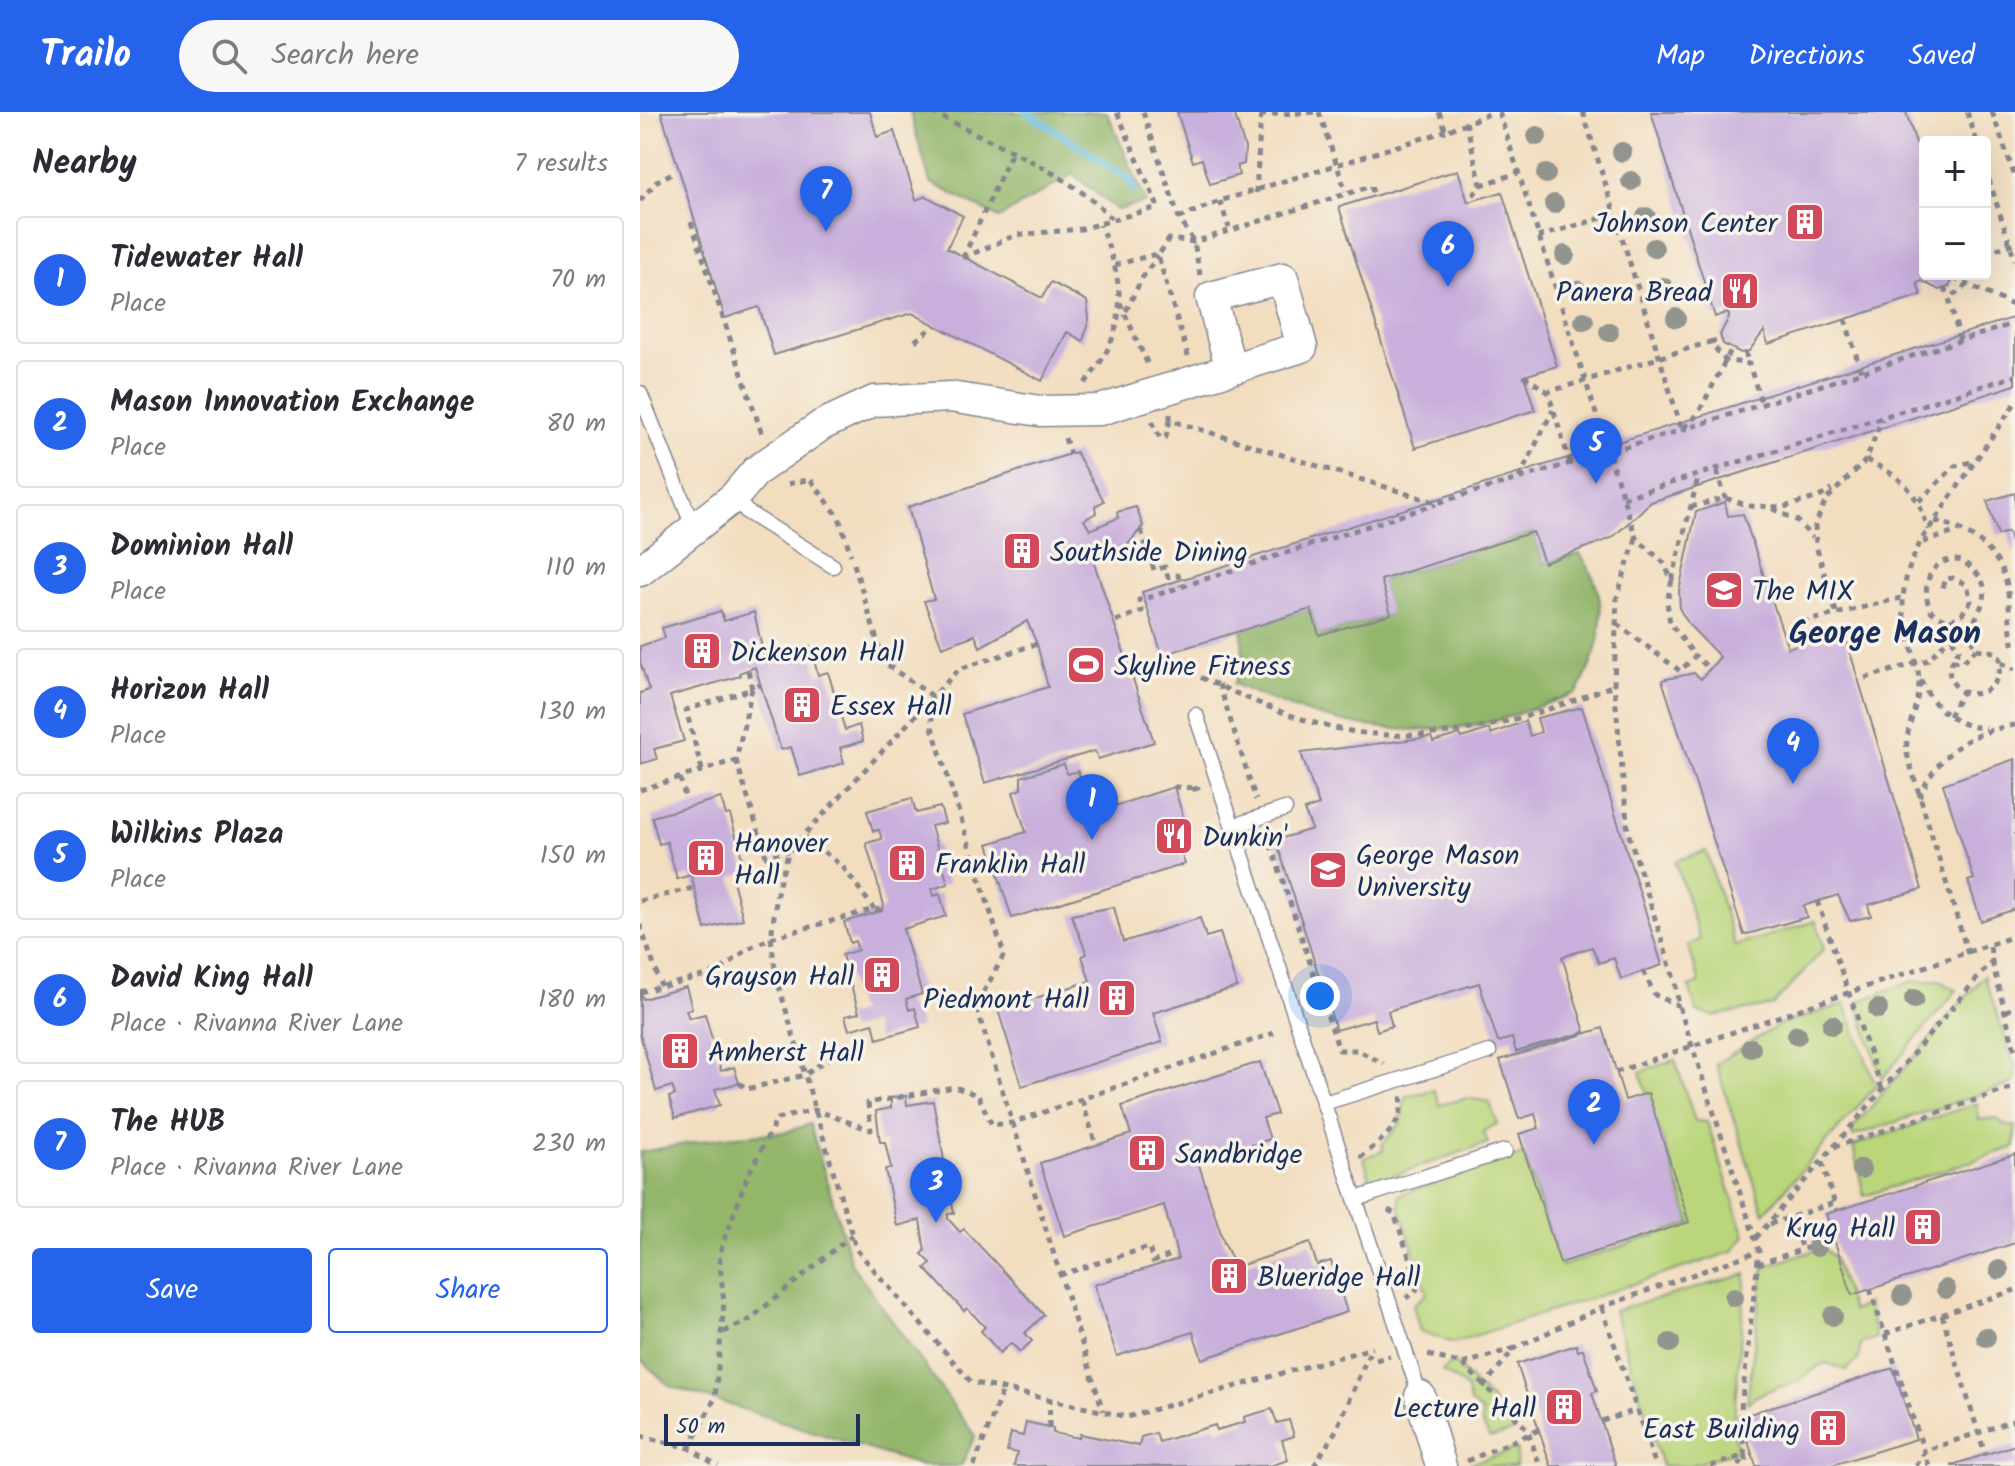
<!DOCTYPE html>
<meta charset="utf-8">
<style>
body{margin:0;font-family:Kalam,sans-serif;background:#f7f7f7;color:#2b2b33}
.controls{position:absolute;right:24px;top:24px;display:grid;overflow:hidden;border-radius:8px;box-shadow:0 8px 32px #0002}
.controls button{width:72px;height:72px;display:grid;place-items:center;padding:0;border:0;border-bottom:2px solid #e1e1e2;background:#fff;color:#2b2b33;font:40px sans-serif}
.scale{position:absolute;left:24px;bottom:20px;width:196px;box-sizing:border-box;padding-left:8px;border:4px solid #1b2f5e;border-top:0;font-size:22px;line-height:28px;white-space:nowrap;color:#1b2f5e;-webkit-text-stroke:6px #f7f3e8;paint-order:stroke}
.you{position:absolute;left:680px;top:884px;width:28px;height:28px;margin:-20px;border:6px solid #fff;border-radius:50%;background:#1a73e8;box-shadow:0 0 0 12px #1a73e833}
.badge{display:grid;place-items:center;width:52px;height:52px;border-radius:50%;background:#2563eb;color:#fff;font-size:26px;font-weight:700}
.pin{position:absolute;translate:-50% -66px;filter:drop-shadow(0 2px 4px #0008)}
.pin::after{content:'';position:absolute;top:42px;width:28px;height:24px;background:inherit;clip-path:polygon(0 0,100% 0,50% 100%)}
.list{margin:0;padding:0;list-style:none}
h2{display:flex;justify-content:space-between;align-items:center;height:104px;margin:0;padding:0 32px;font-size:34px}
h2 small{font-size:26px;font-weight:400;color:#7c7c81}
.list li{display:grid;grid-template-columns:52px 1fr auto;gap:24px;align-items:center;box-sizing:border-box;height:128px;margin:0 16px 16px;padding:0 16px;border:2px solid #e1e1e2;border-radius:8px}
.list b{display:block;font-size:30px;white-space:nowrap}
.list p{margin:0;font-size:26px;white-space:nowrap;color:#7c7c81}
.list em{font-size:26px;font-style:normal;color:#7c7c81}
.actions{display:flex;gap:16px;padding:24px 32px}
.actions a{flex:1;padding:18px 0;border:2px solid #2563eb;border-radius:8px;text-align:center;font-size:28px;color:#2563eb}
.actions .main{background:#2563eb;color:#fff}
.icon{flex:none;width:44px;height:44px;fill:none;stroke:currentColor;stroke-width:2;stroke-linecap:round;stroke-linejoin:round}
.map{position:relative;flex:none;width:1375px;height:1354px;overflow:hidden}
header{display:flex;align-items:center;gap:48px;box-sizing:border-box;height:112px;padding:0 40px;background:#2563eb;color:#fff}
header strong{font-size:38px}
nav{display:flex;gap:44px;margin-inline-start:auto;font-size:28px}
.search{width:560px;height:72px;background:#f7f7f7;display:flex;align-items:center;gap:20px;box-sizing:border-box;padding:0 28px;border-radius:44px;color:#7c7c81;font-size:30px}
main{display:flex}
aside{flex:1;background:#fff}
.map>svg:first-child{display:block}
.green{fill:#bad57a;stroke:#6a826c;stroke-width:2}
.forest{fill:#93b66a;stroke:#577264;stroke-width:2}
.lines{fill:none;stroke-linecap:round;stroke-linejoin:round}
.stream{stroke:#5fbbdd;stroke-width:8}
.building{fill:#c8afdc}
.service-casing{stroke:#86868e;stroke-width:17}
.minor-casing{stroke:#86868e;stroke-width:33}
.path{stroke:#86868e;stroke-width:5;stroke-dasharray:6 6;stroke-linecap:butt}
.service{stroke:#fff;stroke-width:14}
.minor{stroke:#fff;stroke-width:30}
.tree{fill:#92948e}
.labels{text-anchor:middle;stroke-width:7;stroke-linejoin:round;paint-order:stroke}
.poi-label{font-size:28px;fill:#1b2f5e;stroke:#f7f3e8;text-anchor:start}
.quarter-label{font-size:32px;font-weight:bold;fill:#1b2f5e;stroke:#f7f3e8}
</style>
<header>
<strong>Trailo</strong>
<div class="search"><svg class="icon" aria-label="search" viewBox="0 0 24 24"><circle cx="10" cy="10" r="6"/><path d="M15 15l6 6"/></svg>Search here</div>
<nav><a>Map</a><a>Directions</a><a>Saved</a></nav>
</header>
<main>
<aside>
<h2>Nearby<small>7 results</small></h2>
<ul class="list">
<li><span class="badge">1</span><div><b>Tidewater Hall</b><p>Place</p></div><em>70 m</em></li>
<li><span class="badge">2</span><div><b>Mason Innovation Exchange</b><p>Place</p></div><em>80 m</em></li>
<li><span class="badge">3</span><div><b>Dominion Hall</b><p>Place</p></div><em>110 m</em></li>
<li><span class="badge">4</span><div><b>Horizon Hall</b><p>Place</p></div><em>130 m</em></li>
<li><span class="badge">5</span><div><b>Wilkins Plaza</b><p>Place</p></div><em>150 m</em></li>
<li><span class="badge">6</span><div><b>David King Hall</b><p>Place · Rivanna River Lane</p></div><em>180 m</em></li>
<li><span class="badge">7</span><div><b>The HUB</b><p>Place · Rivanna River Lane</p></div><em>230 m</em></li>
</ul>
<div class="actions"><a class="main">Save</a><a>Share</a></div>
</aside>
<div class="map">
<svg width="1375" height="1354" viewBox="0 0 1375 1354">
<rect width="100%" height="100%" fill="#f7f3e8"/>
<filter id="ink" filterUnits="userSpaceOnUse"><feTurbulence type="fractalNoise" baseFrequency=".0125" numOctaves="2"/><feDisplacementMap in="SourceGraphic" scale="16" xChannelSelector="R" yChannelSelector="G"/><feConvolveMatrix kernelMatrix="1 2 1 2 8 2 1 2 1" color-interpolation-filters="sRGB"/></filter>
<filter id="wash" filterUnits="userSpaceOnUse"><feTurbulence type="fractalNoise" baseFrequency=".006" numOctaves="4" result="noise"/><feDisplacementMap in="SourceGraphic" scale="32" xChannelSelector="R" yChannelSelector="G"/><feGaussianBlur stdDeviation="1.8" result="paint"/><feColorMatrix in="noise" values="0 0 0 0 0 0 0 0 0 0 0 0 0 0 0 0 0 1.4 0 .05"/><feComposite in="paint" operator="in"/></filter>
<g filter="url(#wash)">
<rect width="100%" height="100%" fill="#f2ddbf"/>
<!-- green -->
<g class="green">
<polygon points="1066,739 1095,834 1176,809 1184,837 1133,893 1074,904 1057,900 1049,875 1060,871 1048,833 1060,828 1035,749"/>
<polygon points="1344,864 1375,955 1375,968 1371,972 1213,1024 1211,1018"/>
<polygon points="1273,869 1299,869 1317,878 1242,967 1217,890"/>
<polygon points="1205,892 1236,974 1124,1101 1076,952 1140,912"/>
<polygon points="1035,948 1055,1009 1067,1010 1105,1124 1092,1140 813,1231 780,1219 773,1193 787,1182 760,1096 759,1083 883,1042 922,1154 1051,1111 1000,960"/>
<polygon points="794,978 800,993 827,986 850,990 857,1012 843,1019 848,1031 731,1071 724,1046 744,1038 742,1033 760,1012 766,984"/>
<polygon points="1337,991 1339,1008 1356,1006 1366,1014 1375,1014 1375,1035 1224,1084 1213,1034"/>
<path d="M1182 1136 1194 1145 1212 1199 1227 1192 1236 1226 1221 1231 1218 1248 1206 1258 1186 1251C1174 1255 1169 1262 1159 1268 1142 1278 1129 1273 1107 1291L1124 1155Z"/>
<polygon points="1106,1162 1093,1316 1098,1338 1049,1354 1022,1354 974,1199"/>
<polygon points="813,1250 872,1309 875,1319 850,1326 841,1310 842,1300 830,1291 826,1275 802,1259"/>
<polygon points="877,1337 876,1354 830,1354 831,1351"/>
</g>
<!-- forest -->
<g class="forest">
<polygon points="270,0 467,0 506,90 477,98 433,62 359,106 290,70"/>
<path d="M893 420 904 451 940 442C973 488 963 534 937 581 909 590 879 603 850 610 759 630 677 610 594 572L603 551 602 518 671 497 680 523 750 502 741 468Z"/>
<polygon points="170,1012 212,1153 335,1324 321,1354 282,1354 30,1274 0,1247 0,1040 84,1025 146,1020"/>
</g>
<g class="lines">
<!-- stream -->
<polyline class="stream" points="387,0 489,67 494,77"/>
</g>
<g id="blocks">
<!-- building -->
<g class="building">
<polygon points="21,0 230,0 237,25 254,19 276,88 286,84 323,104 307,136 402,186 411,170 447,189 449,207 443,229 427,220 402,269 272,201 134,243 119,195 85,206"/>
<polygon points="537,0 594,0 605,36 604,52 597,54 599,63 570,72 562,47 553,50"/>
<polygon points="1011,0 1266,0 1285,59 1285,162 1315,162 1309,175 1299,178 1282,169 1277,171 1281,183 1128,232 1124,219 1109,239 1101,241 1083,232 1080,223 1089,205 1088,200 1075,205"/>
<polygon points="818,58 828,90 862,80 917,254 884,264 895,298 775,336 699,95"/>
<polygon points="1375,205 1375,273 1011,390 972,426 904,451 893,420 741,468 751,502 679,523 671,497 522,543 502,480"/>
<polygon points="436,340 464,389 455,394 456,401 444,408 450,418 478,406 477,400 496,395 503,414 478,445 453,448 514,630 458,647 455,639 345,671 322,602 408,575 397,532 387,509 340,535 335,523 302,535 284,489 294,487 268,395"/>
<polygon points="1375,381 1375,440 1374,441 1368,420 1358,423 1347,389"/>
<polygon points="1085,390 1088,404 1103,402 1148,536 1203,517 1282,777 1228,793 1231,804 1210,809 1198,783 1163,794 1167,805 1104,823 1022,568 1054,561 1061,567 1080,545 1050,514 1040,498 1039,479 1056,400"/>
<polygon points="81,499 84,509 114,500 124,545 170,534 178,563 188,560 205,618 219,613 223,629 200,636 204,651 160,664 151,635 141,638 115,555 99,561 100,564 30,584 44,629 14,637 17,647 0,652 0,581 9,578 0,550 0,534 25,526 22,516"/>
<polygon points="942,595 1022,853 981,867 974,846 959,851 952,835 922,845 945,920 876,940 872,926 858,930 839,871 748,899 752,914 737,919 734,907 696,918 636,728 672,717 664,698 679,693 661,641 791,625 793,630 820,622 822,626 849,617 851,622 885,609 890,624 901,620 897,606"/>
<polygon points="1375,647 1375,797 1341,809 1328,769 1334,767 1303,672"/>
<polygon points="424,652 427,662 438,659 452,701 534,675 550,726 537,730 545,752 372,806 348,732 386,720 373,680 381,677 381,665"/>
<polygon points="81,686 86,703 90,702 106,761 92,765 103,807 65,817 51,763 37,767 27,730 19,732 12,705"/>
<polygon points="272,686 276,701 300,695 305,711 291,714 308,772 292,777 294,784 300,782 306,804 263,817 282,882 266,887 269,898 275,896 280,915 237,927 233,911 209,918 205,904 219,901 202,843 218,838 215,829 210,831 204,810 242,799 244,793 226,731 242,727 239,718 233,719 227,699"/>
<polygon points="474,795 483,830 560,806 566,825 580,821 597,875 513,901 522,930 382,974 358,898 450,869 442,844 447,842 431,803"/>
<polygon points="46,875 52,896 46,898 49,906 65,902 81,959 94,955 99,971 75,977 80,993 35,1006 29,985 35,983 32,974 16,979 0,922 0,880 3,887"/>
<polygon points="963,916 985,988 1008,981 1049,1110 920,1151 879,1022 899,1016 895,1002 879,1007 860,948"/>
<polygon points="620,950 637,1002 623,1006 630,1027 558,1050 584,1131 596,1155 670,1131 677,1153 691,1149 707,1200 562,1247 553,1220 477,1244 454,1173 538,1147 524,1093 424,1124 400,1051 491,1022 482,994"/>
<polygon points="266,984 267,993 293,989 314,1101 308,1102 308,1107 320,1120 324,1117 404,1203 385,1221 392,1229 380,1240 371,1231 360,1241 341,1219 345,1215 327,1196 324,1199 285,1156 291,1151 282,1142 285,1139 280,1108 257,1114 245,1057 251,1056 245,1030 240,1030 236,999 251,996 251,986"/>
<polygon points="1375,1042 1375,1131 1212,1183 1186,1102"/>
<polygon points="936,1233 938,1239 943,1237 957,1279 952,1281 976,1354 911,1354 877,1252"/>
<polygon points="1253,1256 1276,1327 1189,1354 1116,1354 1100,1305"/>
<polygon points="632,1297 637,1311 649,1308 654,1324 642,1328 648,1348 630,1354 374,1354 377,1341 367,1339 371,1321 383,1324 386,1310 413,1316 413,1321 439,1326 440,1322 499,1334 501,1325 516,1321 519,1330 575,1313 577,1318 605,1310 604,1305"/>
<polygon points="1375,1333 1375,1354 1312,1354 1312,1353"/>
</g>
</g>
</g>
<g filter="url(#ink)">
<use href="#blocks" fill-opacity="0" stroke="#86868e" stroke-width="2"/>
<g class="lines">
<defs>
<g id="service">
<polyline points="0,281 54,417"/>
<polyline points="94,385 107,400 193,454"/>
<polyline points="556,603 780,1284"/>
<polyline points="593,714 645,697"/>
<polyline points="684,991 849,940"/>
<polyline points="716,1087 865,1039"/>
</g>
<g id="minor">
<polyline points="0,459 94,385 116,359 182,313 234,289 310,285 400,299 460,298 662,235 643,166 571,185 591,257"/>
<polyline points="780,1284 801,1354"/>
</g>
</defs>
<!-- service casing -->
<use href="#service" class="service-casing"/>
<!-- minor casing -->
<use href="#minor" class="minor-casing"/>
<!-- path -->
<g class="path">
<path d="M292 0C351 31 430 60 474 109"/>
<polyline points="503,0 539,106 554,130 560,163"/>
<polyline points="679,0 706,80"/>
<polyline points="799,0 806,19 854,0"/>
<polyline points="859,0 996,426 1023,450 1032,468 1027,490 1030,511 1055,544"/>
<polyline points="943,0 1042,318 1058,302 1092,236"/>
<polyline points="1327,0 1337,30"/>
<polyline points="1352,0 1375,65"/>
<polyline points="620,3 679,0"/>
<polyline points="826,10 841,73 828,90"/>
<polyline points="1345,56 1375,148"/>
<polyline points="841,73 878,61"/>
<polyline points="616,81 621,0"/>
<polyline points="0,89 17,69 34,60"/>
<polyline points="580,89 589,116"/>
<polyline points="539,106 580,89 806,19"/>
<polyline points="51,110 123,325"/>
<polyline points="898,125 975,102"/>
<polyline points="1345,141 1375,131"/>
<polyline points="323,146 376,123 441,117 518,95 477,0"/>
<polyline points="323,146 371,42"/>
<polyline points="475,153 520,141"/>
<polyline points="1313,166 1375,194"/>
<polyline points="1304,176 1309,187"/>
<polyline points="480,191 509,255"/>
<polyline points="486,199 502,166 518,144"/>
<polyline points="1205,207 1221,259"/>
<polyline points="1320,228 1309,187 1328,172 1331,162"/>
<polyline points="275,229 295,213"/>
<polyline points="1070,230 1082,227"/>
<polyline points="1105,240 1109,252"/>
<polyline points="548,244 518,144 529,127 554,130 731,74 734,84"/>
<polyline points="884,264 908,280"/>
<path d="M445 271C490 217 486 175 460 113"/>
<polyline points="530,302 530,308 797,391 1042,318 1375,211"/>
<polyline points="512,309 520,326 526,325 530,308"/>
<polyline points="425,326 430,342"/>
<path d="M1226 348C1261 364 1278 379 1288 418"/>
<polyline points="930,351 908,280 1070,230 1085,248 1109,252 1121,290"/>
<polyline points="1077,359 1085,386"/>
<polyline points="879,366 913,298"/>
<polyline points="148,372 170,367 199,405 211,443"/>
<polyline points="983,386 1375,264"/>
<polyline points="1279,389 1315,354 1335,349"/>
<polyline points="1051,395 1085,386 1109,394 1144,395 1179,385 1192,378"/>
<polyline points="1133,397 1158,409 1172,426"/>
<path d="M1295 409C1331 417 1364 442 1368 480 1370 500 1369 519 1375 538"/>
<polyline points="501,418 514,458 525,455 528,465 538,463 541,474"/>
<polyline points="1283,430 1319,419"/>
<polyline points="214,452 244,551 291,583 292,615 364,843 336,894 463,1299"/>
<polyline points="1032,468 1058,366"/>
<polyline points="1196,500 1176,434 1175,413 1186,388 1226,348 1242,307"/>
<polyline points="476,509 502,499 499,488 504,487 796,392"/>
<polyline points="977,512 1040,559 1055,544 1070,557"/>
<polyline points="1151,513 1261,486"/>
<polyline points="397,532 319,557 149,739 138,775 131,826 136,864 216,1137 331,1270 487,1305 732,1236"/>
<path d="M517 546C574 570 633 602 694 616 790 637 885 609 974 573"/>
<polyline points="1312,549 1323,550 1336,537"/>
<polyline points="1361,551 1375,557"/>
<path d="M1225 566 1288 548 1305 530 1313 529 1319 537 1309 556C1310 594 1365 589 1360 546L1354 540 1336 537C1316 504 1375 485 1322 449 1291 441 1278 477 1292 500L1309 509 1322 502 1331 489 1327 473 1313 466 1305 467 1300 481"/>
<path d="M1281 568C1291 594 1317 616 1346 616"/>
<polyline points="579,572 616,688"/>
<polyline points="1309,604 1323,579"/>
<polyline points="96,648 126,744 149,739"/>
<polyline points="62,658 46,598 112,577 108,558"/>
<polyline points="40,666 46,689"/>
<polyline points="534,675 558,676 551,678"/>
<polyline points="0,678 96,648 112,577 120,573"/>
<path d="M1279 685C1299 641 1329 620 1375 613"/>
<polyline points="627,721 699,938 717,938 744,952"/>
<polyline points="165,725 203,755 234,797"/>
<polyline points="0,789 54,776"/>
<polyline points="1177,789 1242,977"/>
<polyline points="0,813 21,874"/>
<path d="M1328 842 1267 642C1264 616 1279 595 1279 570 1279 556 1273 541 1269 528 1257 489 1264 462 1282 427L1375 291"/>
<polyline points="1352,850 1375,939"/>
<polyline points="1003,859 1015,883 1039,894"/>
<polyline points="0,880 78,860 108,837 131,826 234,797 242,799"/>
<polyline points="1366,900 1375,894"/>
<polyline points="976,960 1375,824"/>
<polyline points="99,971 107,977 165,963 206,934 226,929"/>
<polyline points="442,988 456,1033"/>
<polyline points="1194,1035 1375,975"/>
<path d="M720 1046C739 1030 766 1012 761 984"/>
<polyline points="1182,1050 1197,1099"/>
<polyline points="748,1098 754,1101 778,1171 776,1179 766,1186"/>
<polyline points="1152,1105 1162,1138"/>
<polyline points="1130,1112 1194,1091"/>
<polyline points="1116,1126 1352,849 1350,834"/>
<polyline points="1118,1152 1194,1127"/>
<polyline points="420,1163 509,1135 513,1150 531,1143"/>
<polyline points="1230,1177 1289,1354"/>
<polyline points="962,1196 1016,1354"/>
<polyline points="1302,1203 1345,1342"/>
<polyline points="84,1220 109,1208 212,1123"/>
<polyline points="1245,1222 1375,1178"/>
<polyline points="788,1243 823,1252 887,1317 900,1354"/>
<polyline points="736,1248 750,1244"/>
<polyline points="823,1252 875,1236"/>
<polyline points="843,1275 875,1236 962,1195 1119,1139 1039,894 1035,870 988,720 974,573 977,485 996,426"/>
<polyline points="962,1309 997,1298"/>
<polyline points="409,1315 410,1288"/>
<polyline points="0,1324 49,1336 78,1354"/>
<polyline points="49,1336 75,1286 84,1191 79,1143 107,1065 137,1007 175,998 231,1018 228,991 314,975 338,983 352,1013 372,1011 634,921"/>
<polyline points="827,1349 899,1318"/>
<polyline points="334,1354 363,1277"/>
<polyline points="674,1354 695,1320 731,1237"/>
<polyline points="1071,1354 1105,1343 1108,1354"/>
<polyline points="1099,1354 1105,1343 1100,1305 1119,1139"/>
<polyline points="1276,1354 1285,1339 1375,1308"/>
</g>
<!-- service -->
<use href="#service" class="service"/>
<!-- minor -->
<use href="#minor" class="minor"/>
</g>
<!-- trees -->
<g class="tree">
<circle cx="897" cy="24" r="10"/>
<circle cx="982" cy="40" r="10"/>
<circle cx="906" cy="62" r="10"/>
<circle cx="991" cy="69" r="10"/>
<circle cx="914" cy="92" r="10"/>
<circle cx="1006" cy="105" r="10"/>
<circle cx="1014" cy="136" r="10"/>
<circle cx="925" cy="143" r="10"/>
<circle cx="1023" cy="175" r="10"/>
<circle cx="937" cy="178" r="10"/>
<circle cx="1036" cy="206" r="10"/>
<circle cx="944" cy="209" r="10"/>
<circle cx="969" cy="220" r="10"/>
<circle cx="1274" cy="887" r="10"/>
<circle cx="1238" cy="897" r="10"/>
<circle cx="1192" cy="913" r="10"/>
<circle cx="1157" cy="923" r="10"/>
<circle cx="1111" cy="936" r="10"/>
<circle cx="1221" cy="1057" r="10"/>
<circle cx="1177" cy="1135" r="10"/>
<circle cx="1359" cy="1158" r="10"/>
<circle cx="1306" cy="1177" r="10"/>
<circle cx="1262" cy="1184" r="10"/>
<circle cx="1094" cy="1185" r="10"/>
<circle cx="1193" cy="1204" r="10"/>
<circle cx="1346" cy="1225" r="10"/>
<circle cx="1030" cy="1231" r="10"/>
</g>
</g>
<!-- icons -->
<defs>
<symbol id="building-square" viewBox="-11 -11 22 22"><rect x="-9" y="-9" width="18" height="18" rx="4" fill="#d1495b" stroke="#f7f3e8"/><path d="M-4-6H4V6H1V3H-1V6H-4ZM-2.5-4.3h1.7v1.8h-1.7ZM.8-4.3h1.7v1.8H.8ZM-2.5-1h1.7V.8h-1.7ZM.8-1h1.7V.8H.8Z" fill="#fff"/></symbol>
<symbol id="restaurant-square" viewBox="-11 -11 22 22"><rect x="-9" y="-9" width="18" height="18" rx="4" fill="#d1495b" stroke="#f7f3e8"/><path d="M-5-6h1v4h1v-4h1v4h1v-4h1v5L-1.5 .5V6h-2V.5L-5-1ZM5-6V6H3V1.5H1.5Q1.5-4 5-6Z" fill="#fff"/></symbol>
<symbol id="school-square" viewBox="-11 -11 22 22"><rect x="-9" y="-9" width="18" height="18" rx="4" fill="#d1495b" stroke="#f7f3e8"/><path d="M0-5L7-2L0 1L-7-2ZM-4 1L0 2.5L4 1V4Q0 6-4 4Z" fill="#fff"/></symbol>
<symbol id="stadium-square" viewBox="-11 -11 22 22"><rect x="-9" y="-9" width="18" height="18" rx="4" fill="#d1495b" stroke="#f7f3e8"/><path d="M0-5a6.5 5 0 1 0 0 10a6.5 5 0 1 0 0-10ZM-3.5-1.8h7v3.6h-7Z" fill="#fff"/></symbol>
<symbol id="university-square" viewBox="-11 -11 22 22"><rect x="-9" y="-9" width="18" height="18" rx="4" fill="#d1495b" stroke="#f7f3e8"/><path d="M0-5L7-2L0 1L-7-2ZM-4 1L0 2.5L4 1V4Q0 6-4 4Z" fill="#fff"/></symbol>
</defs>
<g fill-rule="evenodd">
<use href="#building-square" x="1143" y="88" width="44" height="44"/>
<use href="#restaurant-square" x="1078" y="157" width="44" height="44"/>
<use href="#building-square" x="360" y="417" width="44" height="44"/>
<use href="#school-square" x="1062" y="456" width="44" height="44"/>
<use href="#building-square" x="40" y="517" width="44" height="44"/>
<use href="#stadium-square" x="424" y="531" width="44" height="44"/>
<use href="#building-square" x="140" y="571" width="44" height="44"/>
<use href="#restaurant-square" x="512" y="702" width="44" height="44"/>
<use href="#building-square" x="44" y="724" width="44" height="44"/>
<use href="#building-square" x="245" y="729" width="44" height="44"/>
<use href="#university-square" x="666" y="736" width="44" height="44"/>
<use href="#building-square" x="220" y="841" width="44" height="44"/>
<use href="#building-square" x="455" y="864" width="44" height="44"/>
<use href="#building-square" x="18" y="917" width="44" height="44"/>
<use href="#building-square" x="485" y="1019" width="44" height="44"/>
<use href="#building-square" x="1261" y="1093" width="44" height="44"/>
<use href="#building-square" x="567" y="1142" width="44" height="44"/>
<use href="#building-square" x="902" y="1273" width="44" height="44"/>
<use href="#building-square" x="1166" y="1294" width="44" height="44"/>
</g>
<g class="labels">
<!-- poi labels -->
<g class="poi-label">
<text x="1137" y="120" text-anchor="end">Johnson Center</text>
<text x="1072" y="189" text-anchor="end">Panera Bread</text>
<text x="410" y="449">Southside Dining</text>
<text x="1112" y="488">The MIX</text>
<text x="90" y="549">Dickenson Hall</text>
<text x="474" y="563">Skyline Fitness</text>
<text x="190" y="603">Essex Hall</text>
<text x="562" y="734">Dunkin'</text>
<text x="94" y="740">Hanover<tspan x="94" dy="32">Hall</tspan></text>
<text x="716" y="752">George Mason<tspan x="716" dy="32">University</tspan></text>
<text x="295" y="761">Franklin Hall</text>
<text x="214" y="873" text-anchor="end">Grayson Hall</text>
<text x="449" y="896" text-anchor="end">Piedmont Hall</text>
<text x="68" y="949">Amherst Hall</text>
<text x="535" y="1051">Sandbridge</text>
<text x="1255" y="1125" text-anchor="end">Krug Hall</text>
<text x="617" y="1174">Blueridge Hall</text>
<text x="896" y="1305" text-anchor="end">Lecture Hall</text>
<text x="1160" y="1326" text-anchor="end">East Building</text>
</g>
<!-- quarter labels -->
<g class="quarter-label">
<text x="1245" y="531">George Mason</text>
</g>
</g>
</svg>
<div class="controls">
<button>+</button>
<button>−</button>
</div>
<div class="scale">50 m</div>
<div class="you"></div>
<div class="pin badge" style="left:452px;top:728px">1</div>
<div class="pin badge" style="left:954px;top:1033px">2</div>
<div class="pin badge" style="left:296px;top:1111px">3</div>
<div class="pin badge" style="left:1153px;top:672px">4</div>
<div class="pin badge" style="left:956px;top:372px">5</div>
<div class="pin badge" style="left:808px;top:175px">6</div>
<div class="pin badge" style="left:186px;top:120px">7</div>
</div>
</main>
